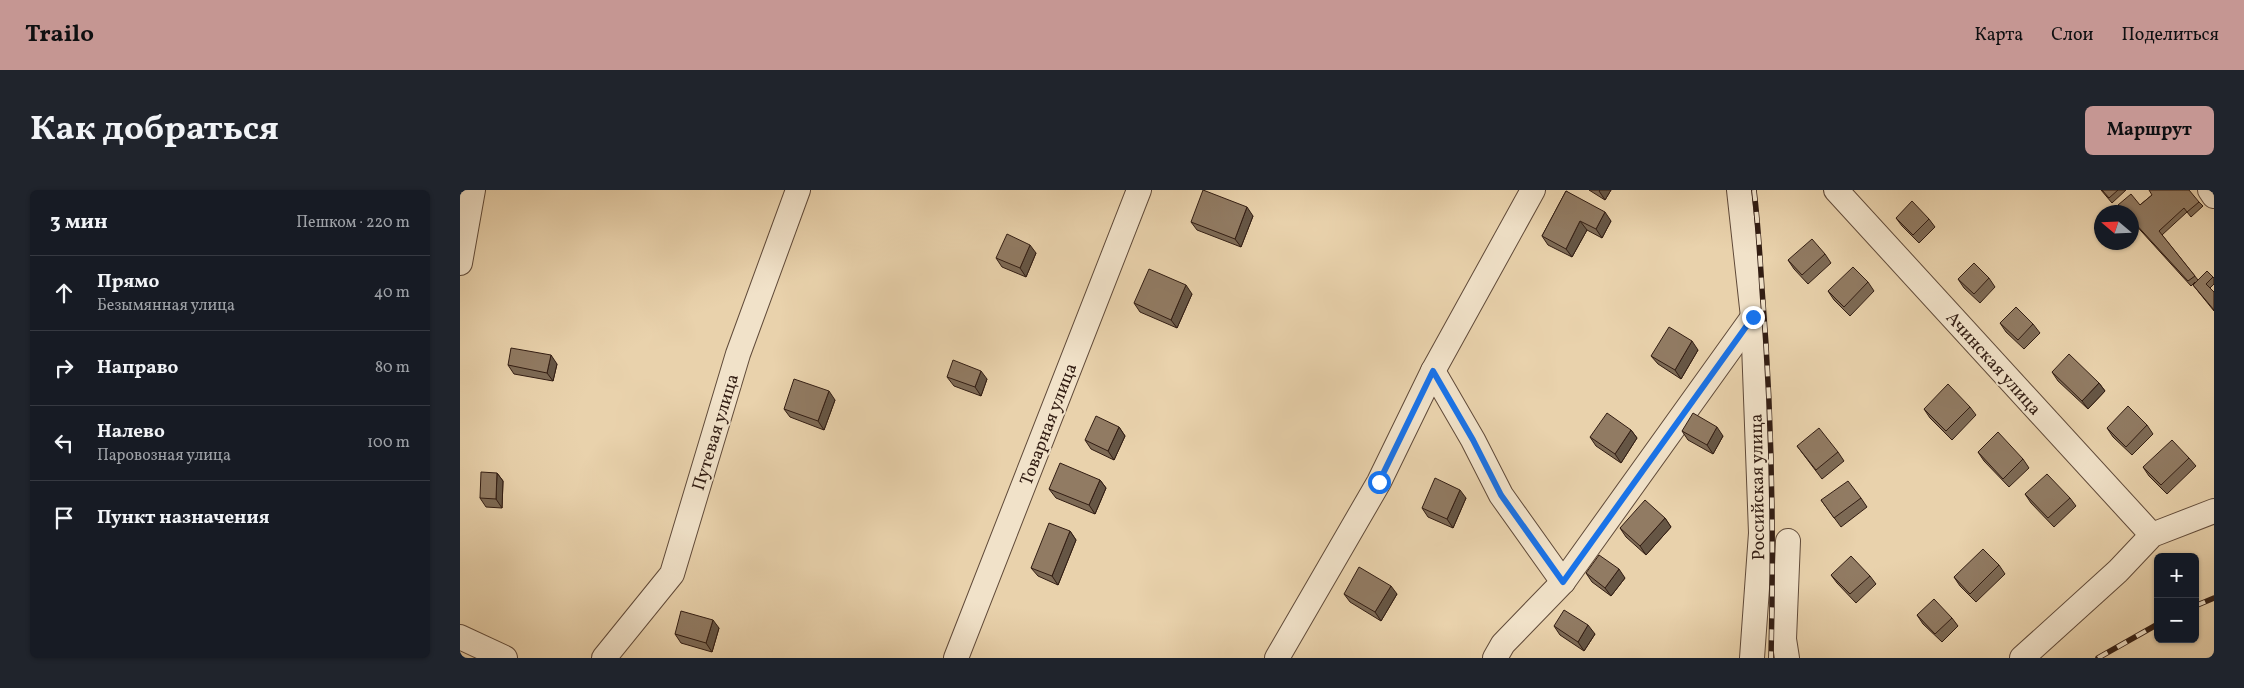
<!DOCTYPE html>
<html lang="ru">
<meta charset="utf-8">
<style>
body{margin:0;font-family:Vollkorn,serif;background:#20242c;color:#f1f3f6}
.controls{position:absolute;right:15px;bottom:15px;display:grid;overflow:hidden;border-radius:8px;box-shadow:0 1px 4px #0004}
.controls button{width:45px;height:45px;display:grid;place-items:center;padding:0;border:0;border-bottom:1px solid #363941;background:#171b24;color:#f1f3f6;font:25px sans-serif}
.compass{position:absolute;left:1634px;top:15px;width:45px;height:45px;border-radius:50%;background:#171b24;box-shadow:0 1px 4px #0004;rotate:289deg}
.stop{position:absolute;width:15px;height:15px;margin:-11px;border:4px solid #1a73e8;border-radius:50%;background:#fff}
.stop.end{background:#1a73e8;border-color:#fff;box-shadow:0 1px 5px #0008}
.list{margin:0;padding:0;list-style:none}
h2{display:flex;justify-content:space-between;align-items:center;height:65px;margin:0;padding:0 20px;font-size:21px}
h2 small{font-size:16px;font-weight:400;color:#9ea1a6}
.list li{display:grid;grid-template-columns:32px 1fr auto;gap:15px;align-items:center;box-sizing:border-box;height:75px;padding:0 20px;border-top:1px solid #363941}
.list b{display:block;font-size:19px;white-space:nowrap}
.list p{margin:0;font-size:16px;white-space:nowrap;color:#9ea1a6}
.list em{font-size:16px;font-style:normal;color:#9ea1a6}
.icon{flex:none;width:28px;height:28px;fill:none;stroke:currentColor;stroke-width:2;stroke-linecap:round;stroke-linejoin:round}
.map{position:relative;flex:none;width:1754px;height:468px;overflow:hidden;border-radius:8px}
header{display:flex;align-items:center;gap:30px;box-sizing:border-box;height:70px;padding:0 25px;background:#c59692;color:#111}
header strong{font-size:24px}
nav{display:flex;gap:28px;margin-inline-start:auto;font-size:18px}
.intro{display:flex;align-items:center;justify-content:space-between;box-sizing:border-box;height:120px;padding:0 30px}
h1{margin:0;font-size:35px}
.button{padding:12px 22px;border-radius:8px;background:#c59692;color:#111;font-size:18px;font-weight:700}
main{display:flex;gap:30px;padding:0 30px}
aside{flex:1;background:#171b24;border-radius:8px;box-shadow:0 1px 4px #0004}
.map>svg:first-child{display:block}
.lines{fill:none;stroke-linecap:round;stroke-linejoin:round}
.minor-casing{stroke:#604a39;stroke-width:26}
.minor{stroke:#f1e2c9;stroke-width:24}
.rail-casing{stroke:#321d13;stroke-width:5.5}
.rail{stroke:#f1e2c9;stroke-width:4;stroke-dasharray:11;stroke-linecap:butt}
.wall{fill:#7d6a55;stroke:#321d13}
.shaded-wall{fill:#665645;stroke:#321d13}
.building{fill:#917b63;stroke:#321d13}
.route{stroke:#1a73e8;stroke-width:6}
.labels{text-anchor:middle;stroke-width:4;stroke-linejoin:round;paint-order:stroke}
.street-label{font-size:18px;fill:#321d13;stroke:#f1e2c9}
</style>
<header>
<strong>Trailo</strong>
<nav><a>Карта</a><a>Слои</a><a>Поделиться</a></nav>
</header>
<div class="intro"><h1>Как добраться</h1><a class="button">Маршрут</a></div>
<main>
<aside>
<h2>3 мин<small>Пешком · 220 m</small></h2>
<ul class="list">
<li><svg class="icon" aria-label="ahead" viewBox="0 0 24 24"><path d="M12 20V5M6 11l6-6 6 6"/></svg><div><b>Прямо</b><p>Безымянная улица</p></div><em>40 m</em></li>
<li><svg class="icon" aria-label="right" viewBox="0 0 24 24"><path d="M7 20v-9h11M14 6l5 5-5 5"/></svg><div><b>Направо</b></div><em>80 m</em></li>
<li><svg class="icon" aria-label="left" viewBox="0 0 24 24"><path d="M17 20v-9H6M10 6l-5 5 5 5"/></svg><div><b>Налево</b><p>Паровозная улица</p></div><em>100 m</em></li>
<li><svg class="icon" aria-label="arrive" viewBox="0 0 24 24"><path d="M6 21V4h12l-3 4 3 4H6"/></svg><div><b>Пункт назначения</b></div></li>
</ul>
</aside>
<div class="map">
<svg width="1754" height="468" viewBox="0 0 1754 468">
<rect width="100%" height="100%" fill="#e9d2ac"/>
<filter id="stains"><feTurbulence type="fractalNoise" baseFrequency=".004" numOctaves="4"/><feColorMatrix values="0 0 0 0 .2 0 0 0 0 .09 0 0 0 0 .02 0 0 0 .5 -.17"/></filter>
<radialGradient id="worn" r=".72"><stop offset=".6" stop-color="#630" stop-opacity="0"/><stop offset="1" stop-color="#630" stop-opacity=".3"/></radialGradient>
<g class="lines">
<defs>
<g id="minor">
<polyline points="1279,0 1293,127 1301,343 1292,468"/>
<polyline points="1376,0 1692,345"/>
<polyline points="1750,0 1754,6"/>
<polyline points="0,73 13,0"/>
<polyline points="973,181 1013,250 1041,305 1103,392"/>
<polyline points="0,447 45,468"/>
<polyline points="144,468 212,384 278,164 338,0"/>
<polyline points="496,468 679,0"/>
<polyline points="817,468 919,292 973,181 1073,0"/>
<polyline points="1035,468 1043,454 1103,392 1293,127"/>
<polyline points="1327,468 1324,449 1328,351"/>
<polyline points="1562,468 1658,381 1692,345 1754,321"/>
</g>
</defs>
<!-- minor casing -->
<use href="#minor" class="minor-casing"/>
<!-- minor -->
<use href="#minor" class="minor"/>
<defs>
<g id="rail">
<path d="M1294 0C1298 33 1300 66 1302 99 1312 222 1314 345 1311 468"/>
<polyline points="1735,416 1754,408"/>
<polyline points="1638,468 1698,434"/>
</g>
</defs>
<!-- rail casing -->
<use href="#rail" class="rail-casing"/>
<!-- rail -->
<use href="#rail" class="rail"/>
</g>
<!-- wall -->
<g class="wall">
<polygon points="1129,0 1151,0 1145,10"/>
<polygon points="1641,0 1666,0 1652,13"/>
<polygon points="1106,1 1151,31 1142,48 1127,40 1112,67 1088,55 1082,46"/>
<polygon points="1692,5 1739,12 1743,16 1731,27 1727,22 1702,45 1738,90 1747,81 1754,88 1754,94 1750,98 1754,102 1754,121 1733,95 1735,92 1731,96 1672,31 1672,22 1664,22 1658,15 1680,15"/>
<polygon points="793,26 781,57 737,40 731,32"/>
<polygon points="1436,28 1469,29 1475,37 1459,53 1442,36"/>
<polygon points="576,63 566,87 542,77 536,68"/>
<polygon points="1365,64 1371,73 1348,94 1334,79 1328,70"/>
<polygon points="1529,88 1535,97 1520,113 1504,98 1498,89"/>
<polygon points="1408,92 1414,101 1390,126 1374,110 1368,101"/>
<polygon points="732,104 717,138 680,122 674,113"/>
<polygon points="1540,133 1573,134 1580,143 1564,159 1546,142"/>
<polygon points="1238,160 1221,189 1198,174 1191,166"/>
<polygon points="97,174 93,191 54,184 48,175"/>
<polygon points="1592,182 1639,193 1645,201 1628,219 1598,191"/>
<polygon points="487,187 527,189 521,206 494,196"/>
<polygon points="375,210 364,240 330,227 324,219"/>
<polygon points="1510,217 1516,225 1492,250 1470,228 1464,219"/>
<polygon points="1687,235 1693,244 1672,265 1653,247 1647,238"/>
<polygon points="659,237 665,246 654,270 631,259 625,250"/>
<polygon points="1171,240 1177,248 1161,273 1136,256 1130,247"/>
<polygon points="1222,241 1263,246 1253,264 1228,250"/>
<polygon points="1337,256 1378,262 1384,271 1362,289"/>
<polygon points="1518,262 1563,269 1569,278 1549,297 1524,271"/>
<polygon points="1729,268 1736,276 1707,304 1689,286 1683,277"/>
<polygon points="37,283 43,291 42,318 26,317 20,308"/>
<polygon points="640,290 646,298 635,324 596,308 589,299"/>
<polygon points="1565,304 1610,308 1616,316 1594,337 1571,313"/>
<polygon points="1006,308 993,338 968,327 962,318"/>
<polygon points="1401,308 1407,317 1381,337 1361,310"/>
<polygon points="1205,328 1211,337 1186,365 1166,347 1160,338"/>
<polygon points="610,341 616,350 598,395 578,386 571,378"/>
<polygon points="1539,375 1545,384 1516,412 1500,396 1494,387"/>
<polygon points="1126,383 1165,388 1151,406 1132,392"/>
<polygon points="1371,385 1410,386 1416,394 1396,413 1377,393"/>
<polygon points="884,404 937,404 921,431 890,412"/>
<polygon points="1457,425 1492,428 1498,436 1482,452 1463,434"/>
<polygon points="1094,436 1135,444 1124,461 1100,445"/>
<polygon points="259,438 252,462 221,453 215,444"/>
</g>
<!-- shaded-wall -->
<g class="shaded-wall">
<polygon points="1140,0 1151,0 1145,10 1139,1"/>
<polygon points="787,17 793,26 781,57 775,49"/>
<polygon points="1145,22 1151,31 1142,48 1136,39"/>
<polygon points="1120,31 1127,40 1112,67 1106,59"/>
<polygon points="570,55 576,63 566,87 560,78"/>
<polygon points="726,95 732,104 717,138 711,130"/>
<polygon points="1232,151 1238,160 1221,189 1215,180"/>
<polygon points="91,165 97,174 93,191 87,183"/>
<polygon points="521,181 527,189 521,206 515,197"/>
<polygon points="1639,193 1645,201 1628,219 1622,211"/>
<polygon points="369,201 375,210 364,240 358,231"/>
<polygon points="659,237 665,246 654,270 648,261"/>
<polygon points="1257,237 1263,246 1253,264 1247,255"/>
<polygon points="1171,240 1177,248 1161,273 1155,264"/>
<polygon points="37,283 43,291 42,318 36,309"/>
<polygon points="640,290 646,298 635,324 629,315"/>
<polygon points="1000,300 1006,308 993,338 987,329"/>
<polygon points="1205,328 1211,337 1186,365 1180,356"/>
<polygon points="610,341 616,350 598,395 592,386"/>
<polygon points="1159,379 1165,388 1151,406 1145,398"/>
<polygon points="931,396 937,404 921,431 915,422"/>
<polygon points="253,430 259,438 252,462 246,453"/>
<polygon points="1128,435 1135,444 1124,461 1118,452"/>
</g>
<!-- building -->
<g class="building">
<polygon points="743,0 787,17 775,49 731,32"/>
<polygon points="1642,0 1658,0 1649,8"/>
<polygon points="1689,0 1729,0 1739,12 1727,22 1724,18 1699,41 1735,86 1728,91 1672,30 1672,22 1665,22 1658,15 1671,4 1680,15 1692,5"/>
<polygon points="1106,1 1145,22 1136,39 1120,31 1106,59 1082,46"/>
<polygon points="1452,11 1469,29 1453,45 1436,28"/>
<polygon points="547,44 570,55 560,78 536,68"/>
<polygon points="1352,49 1365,64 1342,85 1328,70"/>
<polygon points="1514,73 1529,88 1514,104 1498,89"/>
<polygon points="1393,77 1408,92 1384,117 1368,101"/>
<polygon points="689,79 726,95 711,130 674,113"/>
<polygon points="1747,81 1753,87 1746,94 1754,102 1754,120 1733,95"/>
<polygon points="1556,117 1573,134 1558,150 1540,133"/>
<polygon points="1209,137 1232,151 1215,180 1191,166"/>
<polygon points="51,158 91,165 87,183 48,175"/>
<polygon points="1609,164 1639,193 1622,211 1592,182"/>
<polygon points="493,170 521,181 515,197 487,187"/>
<polygon points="334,189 369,201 358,231 324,219"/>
<polygon points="1488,194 1510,217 1486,241 1464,219"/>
<polygon points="1668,216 1687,235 1666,257 1647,238"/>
<polygon points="1147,223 1171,240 1155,264 1130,247"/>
<polygon points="1233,223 1257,237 1247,255 1222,241"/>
<polygon points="636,226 659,237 648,261 625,250"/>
<polygon points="1359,238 1378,262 1356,280 1337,256"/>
<polygon points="1538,242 1563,269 1543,289 1518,262"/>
<polygon points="1712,250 1729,268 1701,295 1683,277"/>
<polygon points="600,273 640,290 629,315 589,299"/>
<polygon points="21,282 37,283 36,309 20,308"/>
<polygon points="1587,284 1610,308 1588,328 1565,304"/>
<polygon points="975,288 1000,300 987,329 962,318"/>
<polygon points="1388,291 1401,308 1374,328 1361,310"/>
<polygon points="1185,310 1205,328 1180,356 1160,338"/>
<polygon points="589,333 610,341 592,386 571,378"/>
<polygon points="1523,359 1539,375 1510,404 1494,387"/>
<polygon points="1139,365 1159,379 1145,398 1126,383"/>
<polygon points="1391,366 1410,386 1390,404 1371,385"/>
<polygon points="899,377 931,396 915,422 884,404"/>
<polygon points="1474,409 1492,428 1475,444 1457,425"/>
<polygon points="1104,420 1128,435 1118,452 1094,436"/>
<polygon points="221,421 253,430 246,453 215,444"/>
</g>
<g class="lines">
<!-- route -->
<polyline class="route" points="919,292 973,181 1013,250 1041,305 1103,392 1293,127"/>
</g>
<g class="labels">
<!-- street labels -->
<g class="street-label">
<text transform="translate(1534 173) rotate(48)" y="6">Ачинская улица</text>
<text transform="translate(588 234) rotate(-69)" y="6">Товарная улица</text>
<text transform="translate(255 242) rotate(-73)" y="6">Путевая улица</text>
<text transform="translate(1297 297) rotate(-91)" y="6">Российская улица</text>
</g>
</g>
<rect width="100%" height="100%" filter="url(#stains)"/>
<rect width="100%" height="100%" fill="url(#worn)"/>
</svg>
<div class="controls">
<button>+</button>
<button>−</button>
</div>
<svg class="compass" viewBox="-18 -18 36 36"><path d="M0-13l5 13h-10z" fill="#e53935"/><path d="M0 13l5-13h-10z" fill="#9ea1a6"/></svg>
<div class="stop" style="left:919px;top:292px"></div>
<div class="stop end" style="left:1293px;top:127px"></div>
</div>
</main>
